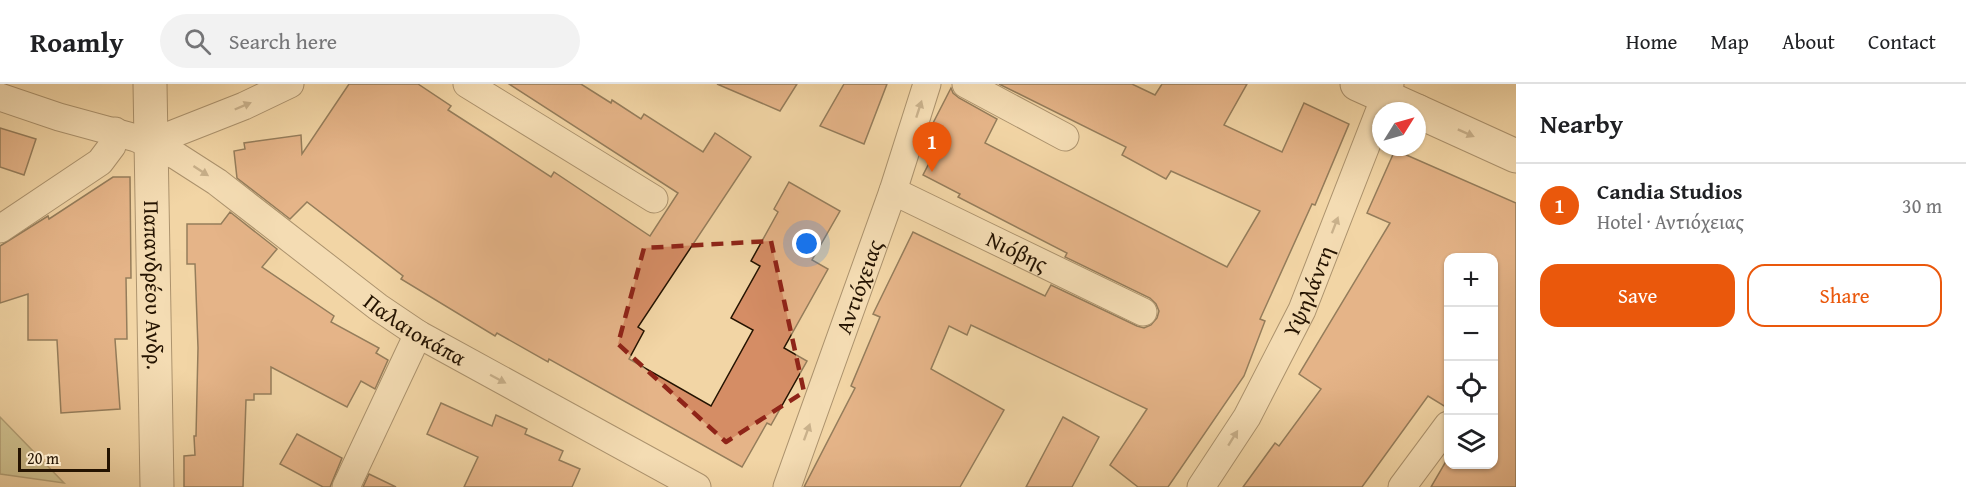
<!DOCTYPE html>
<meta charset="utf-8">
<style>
body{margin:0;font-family:"Gentium Book Plus",serif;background:#f2f2f2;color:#202124}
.controls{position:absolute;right:18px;bottom:18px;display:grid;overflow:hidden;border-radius:12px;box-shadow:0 2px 4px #0004}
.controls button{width:54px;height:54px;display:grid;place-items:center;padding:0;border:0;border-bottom:2px solid #e0e0e0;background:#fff;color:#202124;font:30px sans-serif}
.compass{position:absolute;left:1372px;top:18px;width:54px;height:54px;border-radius:50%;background:#fff;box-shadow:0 2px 4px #0004;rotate:53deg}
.scale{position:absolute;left:18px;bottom:15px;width:92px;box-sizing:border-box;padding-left:6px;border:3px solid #241301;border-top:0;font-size:16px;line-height:21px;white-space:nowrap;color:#241301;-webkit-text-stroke:4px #f7e4c4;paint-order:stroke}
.you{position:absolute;left:807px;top:160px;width:21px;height:21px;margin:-15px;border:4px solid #fff;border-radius:50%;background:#1a73e8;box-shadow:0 0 0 9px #1a73e833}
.badge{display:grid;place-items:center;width:39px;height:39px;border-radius:50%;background:#ea580c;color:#fff;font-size:20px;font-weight:700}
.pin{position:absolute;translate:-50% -50px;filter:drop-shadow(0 2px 3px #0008)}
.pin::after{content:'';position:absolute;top:32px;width:21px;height:18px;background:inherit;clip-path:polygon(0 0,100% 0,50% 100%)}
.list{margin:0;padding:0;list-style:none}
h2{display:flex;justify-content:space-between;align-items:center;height:78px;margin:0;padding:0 24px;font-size:26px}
h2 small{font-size:20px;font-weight:400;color:#757577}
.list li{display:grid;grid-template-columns:39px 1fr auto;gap:18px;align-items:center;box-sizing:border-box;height:84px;padding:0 24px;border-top:2px solid #e0e0e0}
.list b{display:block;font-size:22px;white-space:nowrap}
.list p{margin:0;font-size:20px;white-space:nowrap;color:#757577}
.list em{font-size:20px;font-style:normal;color:#757577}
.actions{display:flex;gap:12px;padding:18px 24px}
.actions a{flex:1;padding:14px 0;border:2px solid #ea580c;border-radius:18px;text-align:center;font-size:21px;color:#ea580c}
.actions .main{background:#ea580c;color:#fff}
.icon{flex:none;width:33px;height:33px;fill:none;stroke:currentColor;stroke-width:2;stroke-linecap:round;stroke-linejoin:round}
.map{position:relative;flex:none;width:1516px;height:403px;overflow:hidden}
header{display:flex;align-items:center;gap:36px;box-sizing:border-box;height:84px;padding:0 30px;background:#fff;border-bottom:2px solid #e0e0e0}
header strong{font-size:28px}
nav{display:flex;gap:33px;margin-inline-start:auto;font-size:21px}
.search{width:420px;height:54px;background:#f2f2f2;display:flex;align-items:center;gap:15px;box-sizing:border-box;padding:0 21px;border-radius:33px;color:#757577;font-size:22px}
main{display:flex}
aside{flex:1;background:#fff}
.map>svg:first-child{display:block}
.green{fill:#b7be89;stroke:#6e6845;stroke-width:1.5}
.building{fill:#d58d65;stroke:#241301;stroke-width:1.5}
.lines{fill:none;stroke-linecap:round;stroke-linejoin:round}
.minor-casing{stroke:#58442a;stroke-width:29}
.tertiary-casing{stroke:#58442a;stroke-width:35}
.minor{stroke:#f7e4c4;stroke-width:27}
.tertiary{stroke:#f7e4c4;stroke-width:33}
.oneway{fill:#98866c}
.marked{fill:none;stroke:#8f2418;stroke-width:4.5;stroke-dasharray:12 8;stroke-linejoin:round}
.labels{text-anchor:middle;stroke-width:6;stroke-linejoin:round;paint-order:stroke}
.street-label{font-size:22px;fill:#241301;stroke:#f7e4c4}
</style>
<header>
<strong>Roamly</strong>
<div class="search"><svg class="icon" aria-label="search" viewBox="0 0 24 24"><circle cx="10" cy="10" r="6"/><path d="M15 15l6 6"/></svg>Search here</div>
<nav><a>Home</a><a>Map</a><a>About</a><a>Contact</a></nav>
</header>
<main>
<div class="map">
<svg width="1516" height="403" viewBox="0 0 1516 403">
<rect width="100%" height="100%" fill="#f2d5a5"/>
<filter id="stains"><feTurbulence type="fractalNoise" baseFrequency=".00333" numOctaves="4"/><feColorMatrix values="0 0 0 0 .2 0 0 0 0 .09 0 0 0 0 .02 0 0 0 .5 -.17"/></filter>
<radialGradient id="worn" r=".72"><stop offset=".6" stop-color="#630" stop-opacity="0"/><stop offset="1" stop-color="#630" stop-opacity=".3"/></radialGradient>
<!-- green -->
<polygon class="green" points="0,333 64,399 0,390"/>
<!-- building -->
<g class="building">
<polygon points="349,0 418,0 451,22 448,26 490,53 551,93 554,88 650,152 678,109 509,0 581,0 611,19 612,16 641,35 644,30 703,68 715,49 751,73 638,243 644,247 629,275 711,322 753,246 731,234 760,182 751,177 778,128 774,125 789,98 840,127 812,176 828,185 784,264 807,277 771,341 767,339 742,383 549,275 548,278 497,249 495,252 401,195 403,192 307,118 290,135 237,94 234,67 245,65 244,59 301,51 302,70"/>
<polygon points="717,0 797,0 780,27"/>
<polygon points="844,0 887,0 864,60 820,42"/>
<polygon points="999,0 1132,0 1155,11 1162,0 1247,0 1224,41 1282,68 1304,19 1349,40 1315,121 1312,120 1260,235 1265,237 1244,292 1168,403 1138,403 1110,381 1147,325 971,241 967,251 949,242 931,285 1004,326 960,403 804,403 855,304 851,302 880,233 873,230 913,148 1045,212 1051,201 1137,242 1144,244 1151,241 1157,234 1159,227 1156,220 1150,214 1065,173 1067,169 958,113 960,110 923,91 943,52 930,45 951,4 953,9 959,14 997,35 985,59 1227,183 1260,127 1171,87 1166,95 1122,71 1126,63"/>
<polygon points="0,44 36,55 24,91 0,83"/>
<polygon points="1395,66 1516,119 1516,403 1431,403 1449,372 1449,381 1494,381 1494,174 1449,174 1449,325 1428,312 1362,403 1243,403 1275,359 1279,362 1321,305 1299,290 1390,139 1367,129"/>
<polygon points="113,93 130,93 131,194 126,194 127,255 115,255 120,325 61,329 57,256 28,256 28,210 0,219 0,162 48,132 49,135"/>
<polygon points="230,128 277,165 262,183 334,232 331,238 379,264 376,269 388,276 375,305 361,297 347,323 271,283 271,310 254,310 254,316 246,316 243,403 184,403 184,372 195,371 194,352 196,352 198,264 195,180 187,180 187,140 221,140"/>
<polygon points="441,319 492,342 496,331 527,345 525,350 563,367 559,376 580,385 572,403 464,403 478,373 427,350"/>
<polygon points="1063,333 1099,353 1072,403 1026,403"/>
<polygon points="297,350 342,374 330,403 323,403 280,380"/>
<polygon points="369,390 396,403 363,403"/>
</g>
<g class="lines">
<defs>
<g id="minor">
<polyline points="467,0 654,115"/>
<polyline points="966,0 1065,53"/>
<path id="s1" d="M0 13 59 33 136 54 175 71 217 98 378 223 418 250 697 403"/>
<polyline points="150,59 244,22 290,0"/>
<path id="s2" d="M893 107 1143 228"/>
<polyline points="0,145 100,78 112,62 115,47"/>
<polyline points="346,403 418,250"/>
<path id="s3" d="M787 403 893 107 927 0"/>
<path id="s4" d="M1201 403 1247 333 1302 226 1390 0"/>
<polyline points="1402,403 1448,341"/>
</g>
<g id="tertiary">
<path id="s5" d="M150 0 157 403"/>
<polyline points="1357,0 1417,27"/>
<polyline points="1417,27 1516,72"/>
</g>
</defs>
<!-- minor casing -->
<use href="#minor" class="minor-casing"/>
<!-- tertiary casing -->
<use href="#tertiary" class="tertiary-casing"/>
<!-- minor -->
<use href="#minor" class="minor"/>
<!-- tertiary -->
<use href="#tertiary" class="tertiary"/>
</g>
<!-- one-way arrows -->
<defs><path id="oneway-solid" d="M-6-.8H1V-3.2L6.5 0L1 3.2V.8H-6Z" transform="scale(1.5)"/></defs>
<g class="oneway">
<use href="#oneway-solid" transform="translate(243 22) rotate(-23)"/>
<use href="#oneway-solid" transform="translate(919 25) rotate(-72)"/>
<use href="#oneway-solid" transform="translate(1466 49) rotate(24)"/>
<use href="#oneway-solid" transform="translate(201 87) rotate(33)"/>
<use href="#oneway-solid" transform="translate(1335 141) rotate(-69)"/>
<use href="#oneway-solid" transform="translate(498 295) rotate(28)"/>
<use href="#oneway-solid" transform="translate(807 348) rotate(-70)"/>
<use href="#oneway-solid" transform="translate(1233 354) rotate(-58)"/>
</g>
<!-- marked area -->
<path d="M0 0H1516V403H0ZM771 157 804 308 726 358 618 260 644 164Z" fill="#f2d5a5" fill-opacity=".55" fill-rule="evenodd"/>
<path class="marked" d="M771 157 804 308 726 358 618 260 644 164Z"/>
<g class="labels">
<!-- street labels -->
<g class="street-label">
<text dy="8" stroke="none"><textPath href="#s2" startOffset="138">Νιόβης</textPath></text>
<text dy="8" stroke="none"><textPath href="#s5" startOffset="201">Παπανδρέου Ανδρ.</textPath></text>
<text dy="8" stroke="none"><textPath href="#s3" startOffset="213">Αντιόχειας</textPath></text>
<text dy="8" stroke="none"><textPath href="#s4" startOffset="224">Υψηλάντη</textPath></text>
<text dy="8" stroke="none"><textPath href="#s1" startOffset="482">Παλαιοκάπα</textPath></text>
</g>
</g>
<rect width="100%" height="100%" filter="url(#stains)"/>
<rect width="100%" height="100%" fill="url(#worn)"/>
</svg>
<div class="controls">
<button>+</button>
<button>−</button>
<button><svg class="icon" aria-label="locate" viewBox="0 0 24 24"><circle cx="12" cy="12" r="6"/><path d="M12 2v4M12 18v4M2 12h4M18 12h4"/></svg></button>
<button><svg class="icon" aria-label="layers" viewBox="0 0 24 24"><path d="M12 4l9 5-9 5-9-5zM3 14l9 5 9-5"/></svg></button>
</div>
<svg class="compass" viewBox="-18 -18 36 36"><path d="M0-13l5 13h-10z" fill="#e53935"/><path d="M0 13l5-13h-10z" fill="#757577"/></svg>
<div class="scale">20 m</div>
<div class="you"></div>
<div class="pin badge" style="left:932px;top:88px">1</div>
</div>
<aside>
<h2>Nearby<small></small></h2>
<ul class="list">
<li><span class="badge">1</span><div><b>Candia Studios</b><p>Hotel · Αντιόχειας</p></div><em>30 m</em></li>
</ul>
<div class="actions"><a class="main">Save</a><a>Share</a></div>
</aside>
</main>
